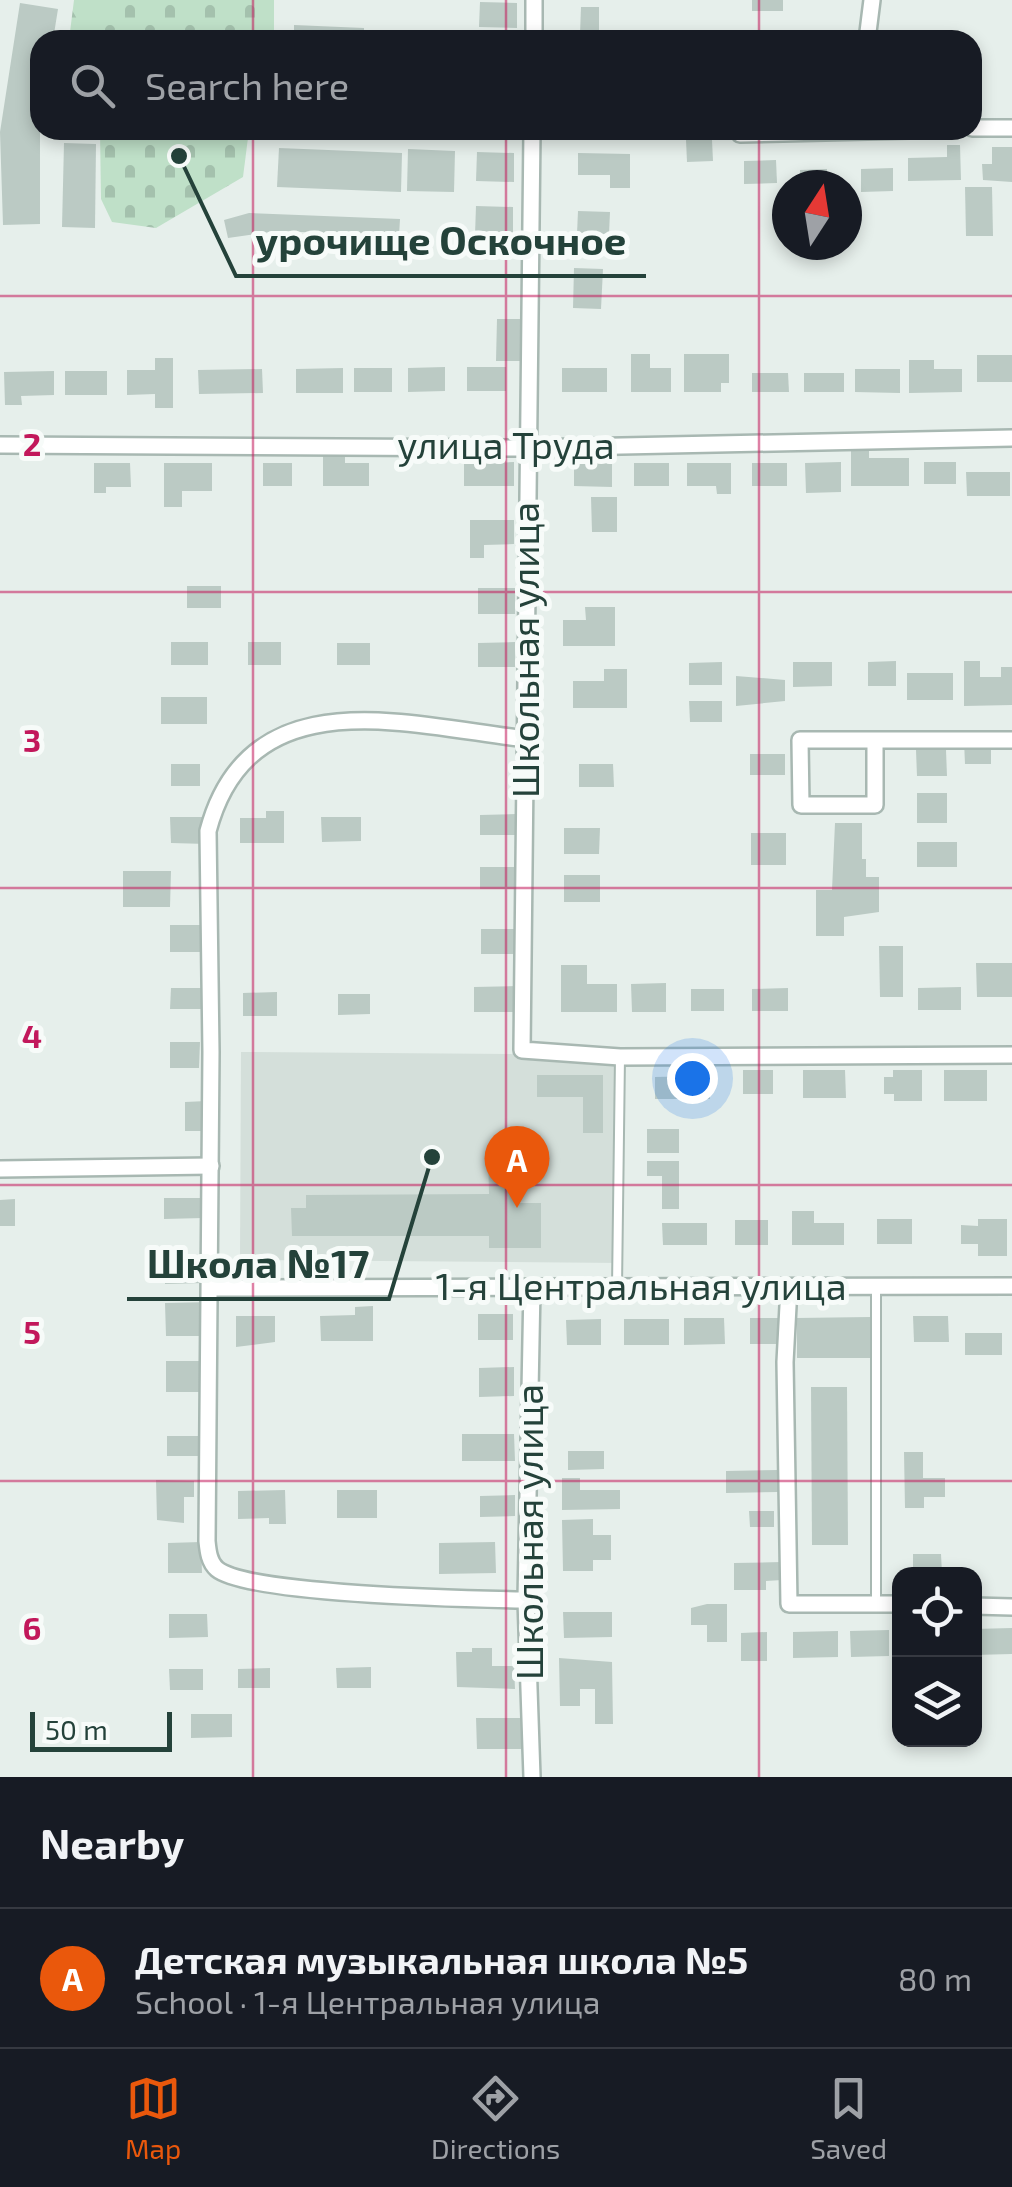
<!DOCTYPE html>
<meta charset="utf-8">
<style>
body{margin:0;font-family:"Exo 2",sans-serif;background:#20242c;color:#f1f3f6}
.controls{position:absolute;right:30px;bottom:30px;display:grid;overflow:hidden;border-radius:20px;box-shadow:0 5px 15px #0003}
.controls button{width:90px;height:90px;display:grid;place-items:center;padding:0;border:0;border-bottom:2px solid #363941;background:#171b24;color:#f1f3f6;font:50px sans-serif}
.compass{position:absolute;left:772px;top:170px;width:90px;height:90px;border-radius:50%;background:#171b24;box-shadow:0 5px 15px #0003;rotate:12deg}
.scale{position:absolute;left:30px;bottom:25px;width:142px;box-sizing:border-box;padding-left:10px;border:5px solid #24423a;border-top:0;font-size:28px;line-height:35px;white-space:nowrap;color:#24423a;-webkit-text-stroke:8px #f7fbf9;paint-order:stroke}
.you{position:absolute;left:692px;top:1078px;width:35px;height:35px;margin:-25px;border:8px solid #fff;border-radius:50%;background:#1a73e8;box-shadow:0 0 0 15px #1a73e833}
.badge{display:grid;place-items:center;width:65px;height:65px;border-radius:50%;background:#ea580c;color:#fff;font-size:32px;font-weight:700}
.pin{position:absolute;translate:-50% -82px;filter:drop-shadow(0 2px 5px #0008)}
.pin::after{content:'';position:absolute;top:52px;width:35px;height:30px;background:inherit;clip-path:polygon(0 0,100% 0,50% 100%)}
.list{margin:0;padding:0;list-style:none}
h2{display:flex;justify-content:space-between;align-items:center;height:130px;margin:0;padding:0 40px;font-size:42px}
h2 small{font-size:32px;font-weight:400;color:#9ea1a6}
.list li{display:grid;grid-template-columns:65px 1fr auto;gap:30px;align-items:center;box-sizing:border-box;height:140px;padding:0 40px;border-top:2px solid #363941}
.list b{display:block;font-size:38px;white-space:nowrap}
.list p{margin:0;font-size:32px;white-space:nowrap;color:#9ea1a6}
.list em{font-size:32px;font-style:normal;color:#9ea1a6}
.icon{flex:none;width:55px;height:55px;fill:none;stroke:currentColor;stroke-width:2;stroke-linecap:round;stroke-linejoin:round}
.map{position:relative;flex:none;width:1012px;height:1777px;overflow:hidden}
.search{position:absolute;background:#171b24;box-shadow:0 5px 15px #0003;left:30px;right:30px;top:30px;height:110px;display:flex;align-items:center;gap:25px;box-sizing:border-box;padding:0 35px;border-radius:30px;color:#9ea1a6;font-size:38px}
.sheet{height:270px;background:#171b24}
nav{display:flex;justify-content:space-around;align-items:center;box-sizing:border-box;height:140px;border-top:2px solid #363941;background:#171b24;font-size:28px;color:#9ea1a6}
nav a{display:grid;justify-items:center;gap:5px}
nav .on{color:#ea580c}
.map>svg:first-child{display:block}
.built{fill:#d4dfda}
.forest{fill:url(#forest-firs)}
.cemetery{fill:url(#cemetery-stones)}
.building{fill:#bbcac4}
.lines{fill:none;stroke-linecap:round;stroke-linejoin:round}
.lane-casing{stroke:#a8b8b2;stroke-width:12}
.street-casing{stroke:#a8b8b2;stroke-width:20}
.lane{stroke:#fff;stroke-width:8}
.street{stroke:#fff;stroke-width:15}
.grid{fill:none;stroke:#c2185b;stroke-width:2.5;stroke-opacity:0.55}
.labels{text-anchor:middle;stroke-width:10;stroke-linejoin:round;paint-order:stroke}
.street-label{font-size:38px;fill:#24423a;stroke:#f7fbf9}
.grid-label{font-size:32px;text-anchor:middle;font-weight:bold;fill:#c2185b;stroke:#f7fbf9;stroke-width:10;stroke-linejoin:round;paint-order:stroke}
.leader{fill:none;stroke:#24423a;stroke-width:4}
.callout-dot{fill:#24423a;stroke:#f7fbf9;stroke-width:4}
.callout-label{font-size:40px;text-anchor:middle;font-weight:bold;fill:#24423a;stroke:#f7fbf9;stroke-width:10;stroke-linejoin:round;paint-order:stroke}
</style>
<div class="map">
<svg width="1012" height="1777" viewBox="0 0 1012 1777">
<defs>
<pattern id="forest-firs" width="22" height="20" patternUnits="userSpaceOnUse" patternTransform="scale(2.5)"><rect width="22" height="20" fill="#bfe0c8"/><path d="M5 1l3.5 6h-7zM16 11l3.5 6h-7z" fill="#a4c1ad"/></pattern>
<pattern id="cemetery-stones" width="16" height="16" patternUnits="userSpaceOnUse" patternTransform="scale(2.5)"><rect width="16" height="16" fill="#bfe0c8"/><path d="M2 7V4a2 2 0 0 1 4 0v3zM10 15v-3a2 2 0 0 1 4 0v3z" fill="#a4c1ad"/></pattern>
</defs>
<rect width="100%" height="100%" fill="#e6efeb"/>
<!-- built -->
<polygon class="built" points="241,1052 623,1055 622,1263 240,1260"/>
<!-- forest -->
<polygon class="forest" points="74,0 274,0 274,40 69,40"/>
<!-- cemetery -->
<g class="cemetery">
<polygon points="116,0 257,0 265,16 262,40 88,40 90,29"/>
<polygon points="100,130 249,130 243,177 156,228 112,222 101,199"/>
</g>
<!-- building -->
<g class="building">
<rect x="752" y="0" width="31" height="11"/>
<polygon points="480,2 517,3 517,28 479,27"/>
<polygon points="20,3 58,9 53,40 40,40 40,224 3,225 0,132"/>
<polygon points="581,7 599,7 599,35 580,34"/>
<polygon points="294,25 364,28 364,40 294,40"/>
<polygon points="686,140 712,140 713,161 687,162"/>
<polygon points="64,143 96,144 95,228 62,227"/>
<polygon points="947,145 960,145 961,180 908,181 908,158 947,157"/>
<polygon points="992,147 1012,147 1012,182 983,180 982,164 992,164"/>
<polygon points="279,148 402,153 401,192 277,187"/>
<polygon points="408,149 455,151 454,192 407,191"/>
<polygon points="477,152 514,153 514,182 476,181"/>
<polygon points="578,153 630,154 630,188 610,188 610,175 578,175"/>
<polygon points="776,160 777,183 744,184 744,161"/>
<polygon points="893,168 893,191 861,192 861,169"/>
<polygon points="827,169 827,185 800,185 800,170"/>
<polygon points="965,187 992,187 993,236 966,236"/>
<polygon points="476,206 513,207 513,235 475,235"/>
<polygon points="578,211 610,212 609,234 577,234"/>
<polygon points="249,213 400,219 399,236 277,231 228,238 224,220"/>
<polygon points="574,268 603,269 601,309 573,308"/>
<polygon points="497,319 523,319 523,361 496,361"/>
<polygon points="631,354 650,354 650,368 671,368 671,392 631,392"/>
<polygon points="684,354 729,354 729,383 721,383 721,392 684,392"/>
<rect x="977" y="355" width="35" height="27"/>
<polygon points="155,358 173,358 173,408 155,408 155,394 127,395 127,370 155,370"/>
<polygon points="909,360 934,360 934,369 962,369 962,392 909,393"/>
<polygon points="445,367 445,391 408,392 408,368"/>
<rect x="467" y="367" width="39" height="24"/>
<polygon points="343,368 343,393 296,393 296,369"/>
<rect x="354" y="368" width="38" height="24"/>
<rect x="562" y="368" width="45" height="24"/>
<polygon points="262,369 263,393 199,394 198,370"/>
<polygon points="855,369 900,369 900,393 855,392"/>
<polygon points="54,371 54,395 21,396 22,405 5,405 4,372"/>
<rect x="65" y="371" width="42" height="24"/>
<polygon points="752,373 788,373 789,392 752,392"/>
<rect x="804" y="373" width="40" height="19"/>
<polygon points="851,447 869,447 869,458 909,458 909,486 851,486"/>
<polygon points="464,450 493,450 493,463 514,462 514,486 464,486"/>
<polygon points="323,453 345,453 345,463 369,463 369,486 323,486"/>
<polygon points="841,462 841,492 806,493 805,463"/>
<rect x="924" y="462" width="32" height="22"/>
<polygon points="94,463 130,463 131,487 106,487 106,493 94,493"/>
<polygon points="164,463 212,463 212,491 182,491 182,507 164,507"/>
<rect x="263" y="463" width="29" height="23"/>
<polygon points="574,463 612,463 612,487 574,486"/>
<rect x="634" y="463" width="35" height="23"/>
<polygon points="687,463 731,463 731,494 717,494 716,486 687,486"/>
<rect x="752" y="463" width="35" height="23"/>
<polygon points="966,472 1010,472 1010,496 967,496"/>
<polygon points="591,497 617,497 617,532 592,532"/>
<polygon points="470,520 514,520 514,544 484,545 484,558 470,558"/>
<rect x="187" y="586" width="34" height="22"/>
<rect x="478" y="588" width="37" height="26"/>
<polygon points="585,607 615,607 615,646 563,646 563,620 586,620"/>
<rect x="171" y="642" width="37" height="23"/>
<rect x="248" y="642" width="33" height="23"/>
<polygon points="515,642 515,667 478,667 478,643"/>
<rect x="337" y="643" width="33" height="22"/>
<polygon points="896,661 896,686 868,686 868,662"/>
<polygon points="964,661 980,661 980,677 1001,677 1001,667 1012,667 1012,705 964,706"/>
<polygon points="722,662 722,685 689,685 689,663"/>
<polygon points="793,662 832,662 832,686 793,687"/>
<polygon points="604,669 627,669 627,708 573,708 573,681 604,681"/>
<rect x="907" y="673" width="46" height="27"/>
<polygon points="736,676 785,680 785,701 736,706"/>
<rect x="161" y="697" width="46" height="27"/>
<polygon points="689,701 722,701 722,722 690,722"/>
<polygon points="964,741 991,741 991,764 965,764"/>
<polygon points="916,750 946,750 947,776 917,776"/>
<rect x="750" y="754" width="35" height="21"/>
<rect x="171" y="764" width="29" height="22"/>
<polygon points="579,764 613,764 614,787 579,787"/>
<rect x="917" y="793" width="30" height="30"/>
<polygon points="266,811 284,811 284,843 240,843 240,818 266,818"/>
<polygon points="517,814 517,835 480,835 480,815"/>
<polygon points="170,817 207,817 207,844 171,843"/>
<polygon points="321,817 361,817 361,841 322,842"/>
<polygon points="835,823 862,823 862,859 866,859 866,877 879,877 879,912 844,917 844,936 816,936 816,890 832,890"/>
<polygon points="564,828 600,828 599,854 564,854"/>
<rect x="751" y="833" width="35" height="32"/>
<rect x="917" y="842" width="40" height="25"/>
<polygon points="480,867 517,867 518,889 480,889"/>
<polygon points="123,871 171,871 170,907 123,907"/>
<rect x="564" y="875" width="36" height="27"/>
<rect x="170" y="925" width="37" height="27"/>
<rect x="481" y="929" width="37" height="25"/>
<polygon points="879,946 903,946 903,997 880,997"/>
<polygon points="976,963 1012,963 1012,997 977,997"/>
<polygon points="561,965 587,965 587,984 617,984 617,1012 561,1012"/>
<polygon points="666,983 666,1012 632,1012 631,984"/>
<polygon points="518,986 519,1012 474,1012 474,987"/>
<polygon points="961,987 961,1010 918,1010 918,988"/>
<polygon points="171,988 207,988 207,1009 170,1009"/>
<polygon points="788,988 788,1011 752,1011 752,989"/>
<rect x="691" y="989" width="33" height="22"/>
<polygon points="277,992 277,1016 243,1016 243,993"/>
<polygon points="338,994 370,994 370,1014 338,1015"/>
<polygon points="170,1042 200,1042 199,1068 170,1068"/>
<polygon points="698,1068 710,1068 710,1099 655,1099 655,1077 698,1076"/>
<rect x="743" y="1070" width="30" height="24"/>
<polygon points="803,1070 845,1070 846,1098 803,1098"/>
<polygon points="893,1070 922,1070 922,1101 894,1101 894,1094 884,1094 884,1077 893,1077"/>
<rect x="944" y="1070" width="43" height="31"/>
<polygon points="537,1075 603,1075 603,1133 583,1133 583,1097 537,1097"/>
<polygon points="207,1101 207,1131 185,1131 185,1102"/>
<rect x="647" y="1129" width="32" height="24"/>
<polygon points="488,1151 536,1151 536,1176 516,1176 516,1203 541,1203 541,1248 489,1248 489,1236 292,1236 291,1208 306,1208 306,1195 489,1194"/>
<polygon points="647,1161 679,1161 679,1209 662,1209 662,1176 647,1176"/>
<polygon points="164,1198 203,1198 203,1218 164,1219"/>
<polygon points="15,1199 15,1226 0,1226 0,1200"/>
<polygon points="792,1211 814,1211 814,1223 844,1223 844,1245 792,1245"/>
<rect x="877" y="1219" width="35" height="25"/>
<polygon points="978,1219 1007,1219 1007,1256 978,1256 978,1244 961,1244 961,1225 978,1226"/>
<rect x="735" y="1220" width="33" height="25"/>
<polygon points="662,1223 707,1223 707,1245 663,1245"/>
<polygon points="203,1261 204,1283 165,1284 165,1262"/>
<polygon points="213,1302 213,1336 166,1336 165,1303"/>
<polygon points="373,1306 373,1341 321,1341 320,1316 355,1315 355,1307"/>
<rect x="478" y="1314" width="35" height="26"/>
<polygon points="236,1316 275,1316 275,1342 236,1347"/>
<polygon points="913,1316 948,1316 949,1342 914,1342"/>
<polygon points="870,1317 870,1358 797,1358 797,1318"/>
<polygon points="684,1318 724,1318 725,1344 684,1345"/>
<rect x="750" y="1318" width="28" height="26"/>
<polygon points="601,1319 601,1345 567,1345 566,1320"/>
<rect x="624" y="1319" width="45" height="26"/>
<rect x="965" y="1333" width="37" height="22"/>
<polygon points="166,1361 204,1361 205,1392 166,1392"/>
<polygon points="514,1367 514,1396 479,1397 479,1368"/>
<polygon points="811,1387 847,1387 848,1545 812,1545"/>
<polygon points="462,1434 514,1434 515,1461 462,1461"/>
<rect x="167" y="1436" width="33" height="20"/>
<polygon points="568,1451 604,1451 604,1469 568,1470"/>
<polygon points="904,1452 923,1452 923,1478 945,1478 945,1497 924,1497 924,1508 905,1508"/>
<polygon points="778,1470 778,1492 726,1493 726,1471"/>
<polygon points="562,1478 580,1478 580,1490 620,1490 620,1509 562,1510"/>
<polygon points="156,1480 194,1481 194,1497 184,1497 184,1523 157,1520"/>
<polygon points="285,1490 286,1524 269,1524 269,1518 238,1519 238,1491"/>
<rect x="337" y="1490" width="40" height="28"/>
<polygon points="515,1495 515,1516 480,1517 480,1496"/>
<polygon points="749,1511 774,1511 774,1527 750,1527"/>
<polygon points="593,1519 593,1535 611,1535 611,1560 593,1560 593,1571 563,1571 562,1520"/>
<polygon points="201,1542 202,1573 168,1573 168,1543"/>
<polygon points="495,1542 496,1573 439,1574 439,1543"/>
<polygon points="913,1554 941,1554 942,1574 913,1574"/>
<polygon points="782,1562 782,1580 766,1581 766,1590 734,1590 734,1563"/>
<polygon points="707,1604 727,1604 727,1642 707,1642 707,1625 691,1625 691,1608"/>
<polygon points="563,1612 612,1612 612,1637 564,1638"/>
<polygon points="169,1614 207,1614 208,1637 169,1638"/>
<polygon points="1012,1628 1012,1654 974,1655 974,1629"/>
<polygon points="889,1630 889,1656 851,1657 850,1631"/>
<polygon points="838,1631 838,1657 793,1658 793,1632"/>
<polygon points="767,1632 767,1661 741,1661 741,1633"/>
<polygon points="472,1648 492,1648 492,1666 514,1666 515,1689 457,1687 456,1652 472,1652"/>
<polygon points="559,1658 612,1662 613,1724 595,1724 595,1689 580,1689 580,1706 560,1706"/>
<polygon points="371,1667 371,1688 337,1688 336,1668"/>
<polygon points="270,1668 270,1688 238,1688 238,1669"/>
<polygon points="169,1669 203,1669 203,1690 170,1690"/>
<polygon points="191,1714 232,1714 232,1737 191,1738"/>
<polygon points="476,1718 521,1718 521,1749 477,1749"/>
</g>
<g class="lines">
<defs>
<g id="lane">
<polyline points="876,1286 876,1603"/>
<polyline points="617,1287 620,1057"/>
</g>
<g id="street">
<polyline points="534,40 534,0"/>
<polyline points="867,40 872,0"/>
<polyline points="972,128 1012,128"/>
<polyline points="532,130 522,1050 620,1057 1012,1055"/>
<polyline points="740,134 910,130"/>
<polyline points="0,445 527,448 1012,438"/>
<polyline points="875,740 875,805 801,805 800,740 1012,740"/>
<polyline points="0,1169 211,1166"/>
<polyline points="789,1287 785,1362 789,1604 900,1604"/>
<polyline points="211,1288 1012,1286"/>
<path d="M526 1600C475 1599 248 1595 217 1569 209 1562 208 1551 207 1541L211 1052 208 831C249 677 406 725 527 739"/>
<polyline points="974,1606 1012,1607"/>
<polyline points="532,1777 526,1600 532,1287"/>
</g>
</defs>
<!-- lane casing -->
<use href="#lane" class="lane-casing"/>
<!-- street casing -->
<use href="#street" class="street-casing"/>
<!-- lane -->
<use href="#lane" class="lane"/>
<!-- street -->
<use href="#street" class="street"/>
</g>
<!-- grid -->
<path class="grid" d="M253 0V40M506 0V40M759 0V40M253 130V1777M506 130V1777M759 130V1777M0 296H1012M0 592H1012M0 888H1012M0 1185H1012M0 1481H1012"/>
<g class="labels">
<!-- street labels -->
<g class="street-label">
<text x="506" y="459">улица Труда</text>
<text transform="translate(526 650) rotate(-90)" y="13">Школьная улица</text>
<text x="641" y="1300">1-я Центральная улица</text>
<text transform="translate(530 1532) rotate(-90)" y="13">Школьная улица</text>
</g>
</g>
<g class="grid-label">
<text x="32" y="456">2</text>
<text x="32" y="752">3</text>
<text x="32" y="1048">4</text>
<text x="32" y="1344">5</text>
<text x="32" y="1640">6</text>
</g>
<!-- callouts -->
<path class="leader" d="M179 156L236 276H646M432 1157L389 1299H127"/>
<g class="callout-dot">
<circle cx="179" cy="156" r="10"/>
<circle cx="432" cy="1157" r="10"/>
</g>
<g class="callout-label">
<text x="441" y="255">урочище Оскочное</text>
<text x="258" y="1278">Школа №17</text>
</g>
</svg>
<div class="controls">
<button><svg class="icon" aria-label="locate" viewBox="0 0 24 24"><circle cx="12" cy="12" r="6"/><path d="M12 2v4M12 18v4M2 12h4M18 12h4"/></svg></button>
<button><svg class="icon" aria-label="layers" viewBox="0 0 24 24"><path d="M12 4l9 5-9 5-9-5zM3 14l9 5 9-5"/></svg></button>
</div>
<svg class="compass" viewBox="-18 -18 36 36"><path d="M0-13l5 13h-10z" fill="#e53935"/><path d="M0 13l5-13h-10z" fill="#9ea1a6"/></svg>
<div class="scale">50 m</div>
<div class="you"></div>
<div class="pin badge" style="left:517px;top:1208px">A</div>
<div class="search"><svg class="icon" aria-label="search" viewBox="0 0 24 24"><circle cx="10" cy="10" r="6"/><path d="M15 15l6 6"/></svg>Search here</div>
</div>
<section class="sheet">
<h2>Nearby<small></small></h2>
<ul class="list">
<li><span class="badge">A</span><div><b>Детская музыкальная школа №5</b><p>School · 1-я Центральная улица</p></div><em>80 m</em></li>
</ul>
</section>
<nav>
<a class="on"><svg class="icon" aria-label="map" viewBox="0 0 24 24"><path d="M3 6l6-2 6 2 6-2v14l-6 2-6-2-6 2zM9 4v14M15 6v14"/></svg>Map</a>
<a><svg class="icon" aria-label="directions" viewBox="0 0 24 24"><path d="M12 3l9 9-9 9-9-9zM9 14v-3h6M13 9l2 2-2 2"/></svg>Directions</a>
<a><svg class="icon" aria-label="saved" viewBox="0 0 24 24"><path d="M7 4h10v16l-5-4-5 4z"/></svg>Saved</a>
</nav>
